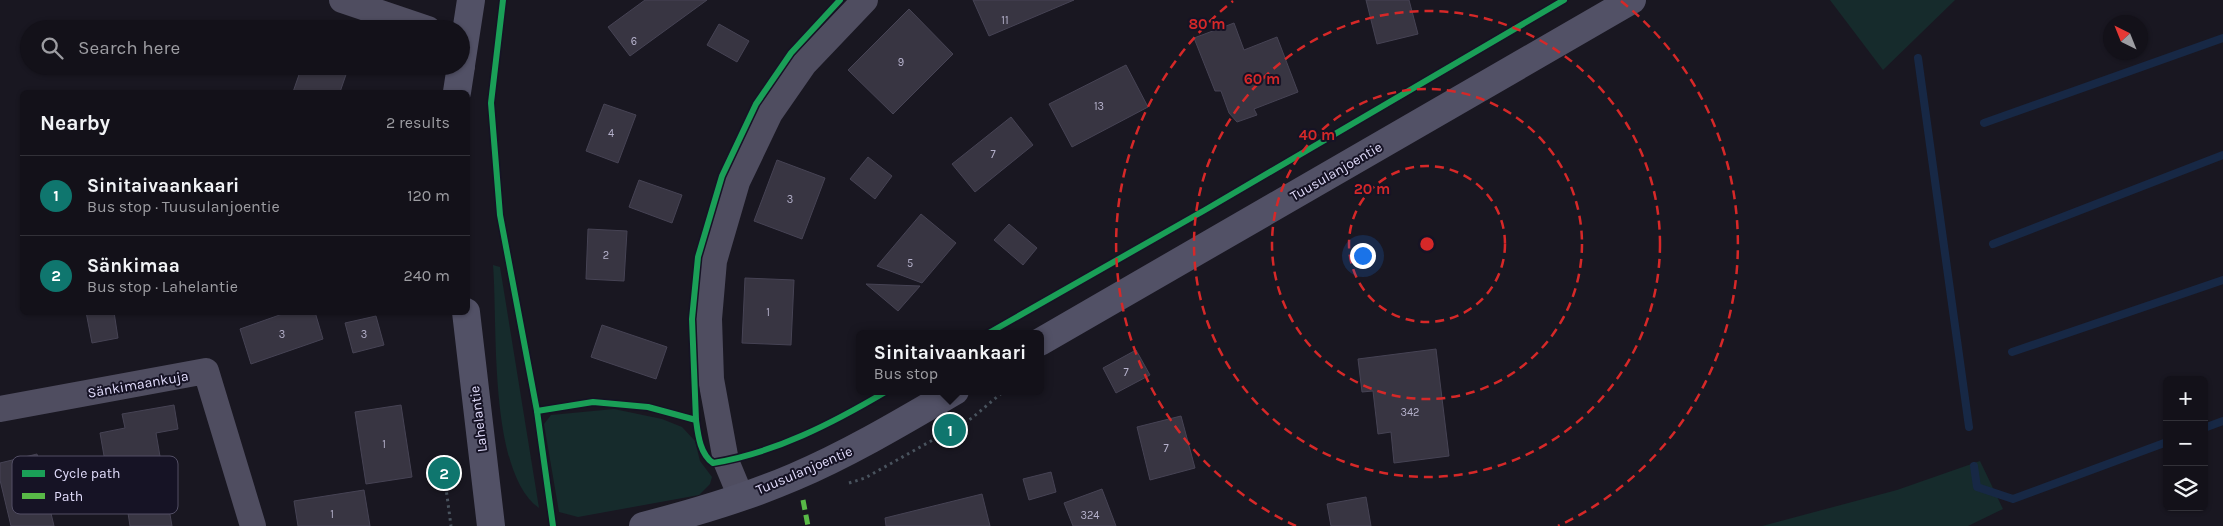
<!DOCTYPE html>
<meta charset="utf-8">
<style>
body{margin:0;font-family:Karla,sans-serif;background:#1c1a22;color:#f1f3f6}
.controls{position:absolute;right:15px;bottom:15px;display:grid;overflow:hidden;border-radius:8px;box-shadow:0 1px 4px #0004}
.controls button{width:45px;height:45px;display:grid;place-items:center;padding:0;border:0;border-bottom:1px solid #323138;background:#131119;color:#f1f3f6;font:25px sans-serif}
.compass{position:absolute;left:2103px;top:15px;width:45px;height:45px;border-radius:50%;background:#131119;box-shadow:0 1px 4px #0004;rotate:317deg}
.you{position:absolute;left:1362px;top:255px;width:18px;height:18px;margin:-12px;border:4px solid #fff;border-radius:50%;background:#1a73e8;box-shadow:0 0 0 8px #1a73e833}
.badge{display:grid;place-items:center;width:32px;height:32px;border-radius:50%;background:#0f766e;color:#fff;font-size:16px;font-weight:700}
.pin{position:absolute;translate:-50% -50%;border:2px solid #fff;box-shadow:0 1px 5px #0006}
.popup{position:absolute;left:856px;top:330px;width:188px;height:65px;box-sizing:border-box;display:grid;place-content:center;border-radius:8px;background:#131119;filter:drop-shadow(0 1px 4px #0005);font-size:16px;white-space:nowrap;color:#9d9da2}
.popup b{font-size:19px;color:#f1f3f6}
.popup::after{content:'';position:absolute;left:50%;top:100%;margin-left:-10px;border:10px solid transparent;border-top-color:#131119}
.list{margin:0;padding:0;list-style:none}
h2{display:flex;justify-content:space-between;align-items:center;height:65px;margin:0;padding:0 20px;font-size:21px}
h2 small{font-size:16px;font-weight:400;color:#9d9da2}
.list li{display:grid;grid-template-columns:32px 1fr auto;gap:15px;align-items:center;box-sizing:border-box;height:80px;padding:0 20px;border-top:1px solid #323138}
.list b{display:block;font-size:19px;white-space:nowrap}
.list p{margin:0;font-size:16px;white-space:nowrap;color:#9d9da2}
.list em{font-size:16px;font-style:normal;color:#9d9da2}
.icon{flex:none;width:28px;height:28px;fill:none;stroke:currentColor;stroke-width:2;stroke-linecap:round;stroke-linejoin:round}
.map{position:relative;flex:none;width:2223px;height:526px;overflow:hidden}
.search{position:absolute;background:#131119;box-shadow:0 1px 4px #0004;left:20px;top:20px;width:450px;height:55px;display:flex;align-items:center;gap:12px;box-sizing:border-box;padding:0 18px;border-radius:28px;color:#9d9da2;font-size:19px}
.panel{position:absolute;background:#131119;box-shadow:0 1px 4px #0004;left:20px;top:90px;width:450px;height:225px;border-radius:8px}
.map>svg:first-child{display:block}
.green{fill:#162b2c}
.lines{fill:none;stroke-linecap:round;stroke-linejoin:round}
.stream{stroke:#172845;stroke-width:8}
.building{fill:#383542;stroke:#464354}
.path{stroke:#49535e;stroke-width:3;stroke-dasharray:2.5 4;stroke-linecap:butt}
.street{stroke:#4f4d60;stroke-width:26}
.secondary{stroke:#525166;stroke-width:28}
.quiet{stroke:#58b947;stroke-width:5;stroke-dasharray:10 5;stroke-linecap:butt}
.cycleway-casing{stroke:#161325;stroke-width:9}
.cycleway{stroke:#1a9f57;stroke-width:6}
.ring{fill:none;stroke:#d62828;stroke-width:2.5;stroke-dasharray:9 6}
.labels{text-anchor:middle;stroke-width:4;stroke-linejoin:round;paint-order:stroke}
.number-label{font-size:11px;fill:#b6b2cc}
.street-label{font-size:14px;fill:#e0dbfa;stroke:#161325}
.key{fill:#161325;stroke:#534f65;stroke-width:1}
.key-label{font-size:14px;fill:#e0dbfa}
.centre{fill:#d62828;stroke:#161325;stroke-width:2.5}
.ring-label{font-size:15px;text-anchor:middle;font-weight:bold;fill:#d62828;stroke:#161325;stroke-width:4;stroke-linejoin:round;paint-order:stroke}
</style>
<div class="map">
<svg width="2223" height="526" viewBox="0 0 2223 526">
<rect width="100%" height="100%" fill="#191721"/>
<!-- green -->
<g class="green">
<polygon points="1830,0 1955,0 1883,70"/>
<path d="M493 265 500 267 539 508C488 472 498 324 493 265Z"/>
<polygon points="614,409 662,419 682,427 695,441 700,461 712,477 710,484 699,495 578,517 559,512 544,424 551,415"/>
<polygon points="1980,461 2003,509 1968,526 1762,526 1897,490"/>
</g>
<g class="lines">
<!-- stream -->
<g class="stream">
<polyline points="1918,58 1969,427"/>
<polyline points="1984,123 2223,38"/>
<polyline points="1993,244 2223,155"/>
<polyline points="2012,352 2223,280"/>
<polyline points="2204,428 2223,421"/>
<polyline points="1974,466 1977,487 2013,499 2167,442"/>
</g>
</g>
<!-- building -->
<g class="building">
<polygon points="645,0 707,0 630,56 608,27"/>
<polygon points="973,0 1074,0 989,36"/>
<polygon points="1366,0 1409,0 1418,34 1377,44"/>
<polygon points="909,9 953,54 893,114 848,70"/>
<polygon points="1234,23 1244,50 1277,37 1298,92 1254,109 1257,115 1237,122 1229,113 1221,91 1215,91 1194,38"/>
<polygon points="719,24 749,41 737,62 707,45"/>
<polygon points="1126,65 1148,107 1072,147 1049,104"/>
<polygon points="302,66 349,66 340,92 293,92"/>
<polygon points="604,104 636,115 618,163 586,151"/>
<polygon points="1011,117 1033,145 975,192 952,164"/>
<polygon points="868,157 892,176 875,199 850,179"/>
<polygon points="777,160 825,178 802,239 754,221"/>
<polygon points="639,180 682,195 672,223 629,207"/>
<polygon points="921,214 956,243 922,283 877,266"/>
<polygon points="1009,224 1037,248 1023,265 994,240"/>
<polygon points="588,229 627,231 624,281 586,279"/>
<polygon points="745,278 794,280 791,345 742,343"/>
<polygon points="866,284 920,286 898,311"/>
<polygon points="86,312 114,312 118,338 92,343"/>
<polygon points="288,312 315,312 323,339 251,364 240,329"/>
<polygon points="376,316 384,345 353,353 345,323"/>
<polygon points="602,325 667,347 656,379 591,357"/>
<polygon points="1436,349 1449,456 1394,463 1391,432 1378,434 1373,391 1362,392 1358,359"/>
<polygon points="1136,350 1150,375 1116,393 1103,368"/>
<polygon points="174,405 178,429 156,433 172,526 130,526 124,487 110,490 100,433 125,428 122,414"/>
<polygon points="401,405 412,477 366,484 355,412"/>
<polygon points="1181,416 1195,468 1150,480 1137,427"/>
<polygon points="37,454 54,526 11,526 0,480 0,463"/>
<polygon points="1051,472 1056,492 1029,500 1023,479"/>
<polygon points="1102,489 1116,526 1073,526 1064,503"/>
<polygon points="364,490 370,526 298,526 294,501"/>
<polygon points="982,494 990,526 886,526 885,518"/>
<polygon points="1366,497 1371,526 1331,526 1327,504"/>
</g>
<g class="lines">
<!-- path -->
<g class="path">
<polyline points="444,473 451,526"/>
<polyline points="849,483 865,478 972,418 1004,391"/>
</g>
<!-- street -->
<g class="street">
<polyline points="342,0 428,29"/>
<polyline points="0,409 206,371 253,526"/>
<polyline points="741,497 726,461 711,379 709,319 714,261 737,182 770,113 804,64 865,0"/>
</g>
<!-- secondary -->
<g class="secondary">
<polyline points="461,65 471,0"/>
<polyline points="457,92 461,66"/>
<polyline points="466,312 491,526"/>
<polyline points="1040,342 1632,0"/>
<path d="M643 526C694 513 745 498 794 477 850 453 902 422 955 391"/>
</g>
<!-- quiet -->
<polyline class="quiet" points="803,500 808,526"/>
<defs>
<g id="cycleway">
<polyline points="503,0 491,103 500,215 537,411 553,526"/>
<polyline points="987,334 1205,210 1564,0"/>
<path d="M537 411 593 402 648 407 696 420C698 435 700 454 713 463 775 453 833 423 887 391"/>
<polyline points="696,420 692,319 698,257 722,176 756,104 791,53 840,0"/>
</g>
</defs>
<!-- cycleway casing -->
<use href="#cycleway" class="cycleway-casing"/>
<!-- cycleway -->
<use href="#cycleway" class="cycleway"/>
</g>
<!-- distance rings -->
<g class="ring">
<circle cx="1427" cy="244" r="78"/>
<circle cx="1427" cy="244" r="155"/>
<circle cx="1427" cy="244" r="233"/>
<path d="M1296 526A311 311 0 0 1 1233 1M1621 1A311 311 0 0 1 1558 526"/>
</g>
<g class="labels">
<!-- number labels -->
<g class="number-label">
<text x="1005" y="24">11</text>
<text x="634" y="45">6</text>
<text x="901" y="66">9</text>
<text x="1099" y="110">13</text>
<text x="611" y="137">4</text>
<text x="993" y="158">7</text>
<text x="790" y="203">3</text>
<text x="606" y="259">2</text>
<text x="910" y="267">5</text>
<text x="768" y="316">1</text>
<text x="282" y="338">3</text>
<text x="364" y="338">3</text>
<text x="1126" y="376">7</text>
<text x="1410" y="416">342</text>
<text x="384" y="448">1</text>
<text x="1166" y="452">7</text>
<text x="332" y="518">1</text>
<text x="1090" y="519">324</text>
</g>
<!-- street labels -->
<g class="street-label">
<text transform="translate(1336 171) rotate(-30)" y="5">Tuusulanjoentie</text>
<text transform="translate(138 384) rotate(-10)" y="5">Sänkimaankuja</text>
<text transform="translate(478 419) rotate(-97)" y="5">Lahelantie</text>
<text transform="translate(804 470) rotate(-23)" y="5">Tuusulanjoentie</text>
</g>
</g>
<!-- legend -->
<rect x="12" y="456" width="166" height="58" rx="8" class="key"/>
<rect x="22" y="470" width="23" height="7" fill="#1a9f57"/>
<rect x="22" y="493" width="23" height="6" fill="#58b947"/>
<g class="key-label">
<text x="54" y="478">Cycle path</text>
<text x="54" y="501">Path</text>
</g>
<circle cx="1427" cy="244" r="8" class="centre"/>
<g class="ring-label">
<text x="1207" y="29">80 m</text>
<text x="1262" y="84">60 m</text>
<text x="1317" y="140">40 m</text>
<text x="1372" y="194">20 m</text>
</g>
</svg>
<div class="controls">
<button>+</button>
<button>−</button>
<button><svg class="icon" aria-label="layers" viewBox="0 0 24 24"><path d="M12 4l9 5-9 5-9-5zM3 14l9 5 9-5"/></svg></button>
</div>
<svg class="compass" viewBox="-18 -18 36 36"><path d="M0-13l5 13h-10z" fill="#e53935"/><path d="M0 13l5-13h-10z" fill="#9d9da2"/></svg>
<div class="you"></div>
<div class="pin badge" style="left:950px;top:430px">1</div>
<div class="popup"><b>Sinitaivaankaari</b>Bus stop</div>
<div class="pin badge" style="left:444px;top:473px">2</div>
<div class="search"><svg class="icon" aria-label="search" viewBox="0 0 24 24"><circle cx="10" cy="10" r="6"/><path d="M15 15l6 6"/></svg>Search here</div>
<section class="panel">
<h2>Nearby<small>2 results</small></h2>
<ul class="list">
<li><span class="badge">1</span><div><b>Sinitaivaankaari</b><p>Bus stop · Tuusulanjoentie</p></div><em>120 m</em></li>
<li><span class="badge">2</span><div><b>Sänkimaa</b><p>Bus stop · Lahelantie</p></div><em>240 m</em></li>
</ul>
</section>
</div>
